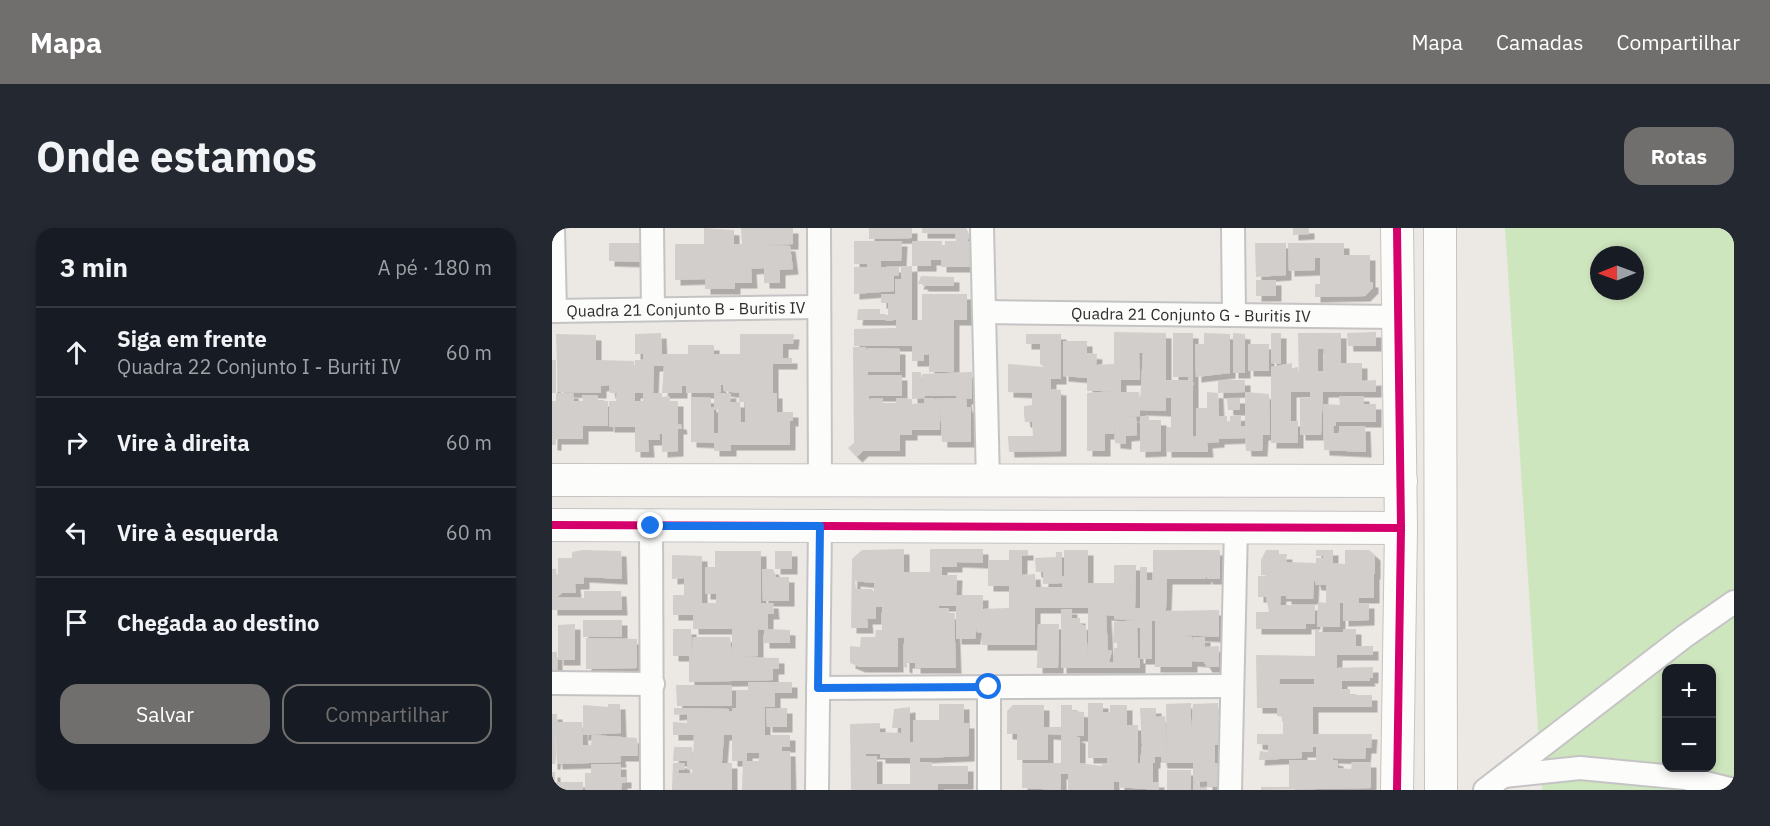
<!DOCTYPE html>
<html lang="pt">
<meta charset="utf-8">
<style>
body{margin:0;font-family:"IBM Plex Sans",sans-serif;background:#242831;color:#f1f3f6}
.controls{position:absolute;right:18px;bottom:18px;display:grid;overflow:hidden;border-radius:12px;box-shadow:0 3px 9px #0003}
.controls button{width:54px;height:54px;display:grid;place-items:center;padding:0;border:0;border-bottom:2px solid #363941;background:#171b24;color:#f1f3f6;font:30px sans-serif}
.compass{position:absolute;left:1038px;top:18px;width:54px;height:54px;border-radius:50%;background:#171b24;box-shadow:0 3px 9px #0003;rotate:269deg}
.stop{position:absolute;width:18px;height:18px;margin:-14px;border:4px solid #1a73e8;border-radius:50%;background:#fff}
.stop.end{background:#1a73e8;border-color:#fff;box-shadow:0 2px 6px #0008}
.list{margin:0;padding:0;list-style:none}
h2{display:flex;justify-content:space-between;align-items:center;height:78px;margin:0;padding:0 24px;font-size:26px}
h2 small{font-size:20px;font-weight:400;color:#9ea1a6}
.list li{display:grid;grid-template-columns:39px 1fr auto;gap:18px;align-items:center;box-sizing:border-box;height:90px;padding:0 24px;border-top:2px solid #363941}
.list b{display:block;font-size:22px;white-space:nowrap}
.list p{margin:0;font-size:20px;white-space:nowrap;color:#9ea1a6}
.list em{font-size:20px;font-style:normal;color:#9ea1a6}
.actions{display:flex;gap:12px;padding:18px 24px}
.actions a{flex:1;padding:14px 0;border:2px solid #706f6e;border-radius:18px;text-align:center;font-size:21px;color:#706f6e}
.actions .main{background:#706f6e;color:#fff}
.icon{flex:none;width:33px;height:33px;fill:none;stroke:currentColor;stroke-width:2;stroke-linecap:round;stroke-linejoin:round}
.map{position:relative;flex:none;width:1182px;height:562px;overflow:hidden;border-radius:18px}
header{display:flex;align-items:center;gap:36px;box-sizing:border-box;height:84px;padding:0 30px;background:#706f6e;color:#fff}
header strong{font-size:28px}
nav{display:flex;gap:33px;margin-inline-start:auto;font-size:21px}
.intro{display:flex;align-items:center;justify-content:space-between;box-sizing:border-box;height:144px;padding:0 36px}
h1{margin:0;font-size:42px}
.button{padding:15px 27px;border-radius:18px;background:#706f6e;color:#fff;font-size:21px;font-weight:700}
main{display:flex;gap:36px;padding:0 36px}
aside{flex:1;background:#171b24;border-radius:18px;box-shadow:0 3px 9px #0003}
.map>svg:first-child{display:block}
.green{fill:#cee6be;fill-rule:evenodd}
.building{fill:#d1cecb;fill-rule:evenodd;filter:url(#shadow)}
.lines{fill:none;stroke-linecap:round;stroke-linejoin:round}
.street-casing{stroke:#c5c4c5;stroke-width:26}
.secondary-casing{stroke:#c5c4c5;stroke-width:34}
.street{stroke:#fcfcfb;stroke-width:22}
.secondary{stroke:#fcfcfb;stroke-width:32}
.cycleway-casing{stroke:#fff;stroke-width:11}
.cycleway{stroke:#d6006c;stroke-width:8}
.route{stroke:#1a73e8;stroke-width:8}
.labels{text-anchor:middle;stroke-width:4.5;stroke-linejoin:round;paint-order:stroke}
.street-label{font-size:16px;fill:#2e2e2e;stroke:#fff}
</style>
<header>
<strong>Mapa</strong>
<nav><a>Mapa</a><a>Camadas</a><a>Compartilhar</a></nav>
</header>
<div class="intro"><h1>Onde estamos</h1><a class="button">Rotas</a></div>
<main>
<aside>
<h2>3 min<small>A pé · 180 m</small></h2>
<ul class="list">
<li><svg class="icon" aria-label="ahead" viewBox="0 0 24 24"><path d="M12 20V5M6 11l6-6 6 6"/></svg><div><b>Siga em frente</b><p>Quadra 22 Conjunto I - Buriti IV</p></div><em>60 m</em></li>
<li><svg class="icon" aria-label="right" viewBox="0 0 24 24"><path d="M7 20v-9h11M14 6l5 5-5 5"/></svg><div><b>Vire à direita</b></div><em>60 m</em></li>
<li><svg class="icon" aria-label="left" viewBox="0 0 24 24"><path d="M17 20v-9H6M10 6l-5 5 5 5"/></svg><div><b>Vire à esquerda</b></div><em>60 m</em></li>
<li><svg class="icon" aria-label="arrive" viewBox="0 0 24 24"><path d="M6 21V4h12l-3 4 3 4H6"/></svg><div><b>Chegada ao destino</b></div></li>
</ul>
<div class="actions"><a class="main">Salvar</a><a>Compartilhar</a></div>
</aside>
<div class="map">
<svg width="1182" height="562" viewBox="0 0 1182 562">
<defs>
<filter id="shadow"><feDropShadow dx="5.5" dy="5.5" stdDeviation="0" flood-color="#0004"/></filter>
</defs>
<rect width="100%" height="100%" fill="#ece8e4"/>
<!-- green -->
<path class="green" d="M953 0H1182V562H990ZM1047 27H1083V63H1047ZM1114 440H1160V540H1114Z"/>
<!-- building -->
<g class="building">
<polygon points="152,0 182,2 182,16 190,16 189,0 241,0 241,16 211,17 238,18 241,41 228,42 228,55 212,55 212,40 199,41 200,55 183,55 183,61 153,61 153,51 123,52 123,16 152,16"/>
<polygon points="317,0 360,0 360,10 317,11"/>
<polygon points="370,0 414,0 418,8 415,13 418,13 419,39 389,39 389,32 379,32 379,38 360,38 360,13 390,13 390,17 393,17 393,13 404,13 403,5 370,5"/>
<polygon points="741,0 757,0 757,6 741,7"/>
<polygon points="302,13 350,13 349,33 329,33 329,39 347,39 347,47 342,48 342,63 302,66 302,39 315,39 315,36 302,36"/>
<polygon points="57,15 89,15 89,34 57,33"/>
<polygon points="703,15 734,15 734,47 704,49"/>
<polygon points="736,15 792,15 792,27 818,27 818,54 821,54 821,60 813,68 763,69 763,56 768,56 768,30 763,30 763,42 737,43"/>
<polygon points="360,38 360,92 370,92 370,66 415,66 415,92 402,92 402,144 377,144 377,126 372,127 372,133 360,133 360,118 302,118 302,101 344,100 344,92 305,92 306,81 328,81 328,87 336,87 336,75 329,75 329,66 343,66 343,51 349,51 349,39"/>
<polygon points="369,48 402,49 402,58 371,58 370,56 366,56"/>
<rect x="704" y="52" width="20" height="16"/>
<path d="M562 104 614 105V152H636V149H621V105H641V209L644 208V180H655V164L666 165V152H693V164L666 165 667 188H675V194L678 193V188L689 187V198H693V164L717 166 718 207H711L710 223H694L693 210 667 211V214L655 215 656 224H614V199H619V170H614V183L588 182V188L574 189H584L585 207 574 208V216L563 215 562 189V206H553V223H535V165L562 163H535V150L511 148V113H535V125L545 126 544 137 562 136ZM587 125H591L588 173 587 164H569V152H588Z"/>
<polygon points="824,104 824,118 796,118 795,105"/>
<path d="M109 105 110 126H136V117H162V126H188V106H242L241 116H231V130H240V136H221V165H225V184H241V193H238V217H179V223H162V215L139 214V169L159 170V179H162V165H134V158H130V165H110V169L118 168V173H126V196H129L130 201H126V223L110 224V206H107L108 212H96L97 224H83V199H57V173H64L65 165H58L57 157 49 158V165L6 164 4 106 44 107V132L82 133V145L83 132H91V126H83V106ZM102 138H112L110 165H101ZM169 157H171L172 163 187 165V174H193V194H189L188 174H178L179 165H162L169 164ZM83 165H91V173H83ZM166 181V205H162V182Z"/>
<polygon points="652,105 678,106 678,145 644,149 643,116 652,116"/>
<polygon points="681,105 693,106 693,145 681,145"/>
<polygon points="719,105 729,105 729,136 719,135"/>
<path d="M746 105H789V135H810V153L824 152V164H771L769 207H748V169L758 170V164H739V193H746V215H719V139L740 135V140L746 139 747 153ZM766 121H772L771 143H766Z"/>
<polygon points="474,106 509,106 509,151 499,151 499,161 509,162 509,223 457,224 456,208 481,208 480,194 473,194 472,185 472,178 480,177 480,165 456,164 456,136 492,139 488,136 488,116 474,116"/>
<rect x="696" y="116" width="21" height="27"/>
<path d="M301 119H314V133L315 120 348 121V144H316V147H350V168H317V171L331 170V175H344V170L360 171V144H369V153L370 146 420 144V171H414L415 179H419V214H390L388 176V202H360V207H348V223H311L305 229 296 220 302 215ZM373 168H404V170L382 171V175V170H372ZM372 170V175L360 176V171Z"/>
<rect x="0" y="132" width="4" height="33"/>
<polygon points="4,165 21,165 22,173 31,173 30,167 46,167 46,173 56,173 56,198 31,198 31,211 4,211 4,217 0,217 0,173 4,173"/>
<polygon points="787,168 812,168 812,176 824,176 824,194 784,194 784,198 781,198 782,205 787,205 787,198 813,198 814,224 772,222 771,176 788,177"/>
<polygon points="675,170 688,170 688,182 676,182"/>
<polygon points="588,188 597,188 597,192 609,192 609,223 588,224"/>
<path d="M352 321V344H378V321H431V335L405 334V339H390V347H405L404 367H431V381L457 380V358H436V332H457V322H476V327H470V347L483 346 484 359H510V355L491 356V344H484L483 330 504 329V324H510V348H512V322H536V355H562V337H584L583 380H588V339H595V352H601V322H668V351H655V348L653 351H615L614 380V383L667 382V409L630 407 640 409V417L641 409H653V419L667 418V439H655L652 434 640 433V439H603V393H600V431H588V440H509V381H520V390H528V396L534 398 536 430V380H483V417H430V405L425 404V398L423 411H404V378H387V380H397V386H402L404 440H363V435H355V440L352 439V409L346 410V439H308L298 435V418L308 419 309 409H323L324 402H330V379H324V391H315L316 400H299L300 331 310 322ZM303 353 322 355V364L320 361H304ZM554 387 562 388V391L585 392 562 394 561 415H565V420H562L561 434H557L560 423 556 422ZM585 400H588V430H586Z"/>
<polygon points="31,322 69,323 70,351 32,349 32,356 23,356 24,365 10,365 5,369 32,370 32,363 69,363 70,382 0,382 0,341 4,341 6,358 6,330 20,330 20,324"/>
<polygon points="714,322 727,322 727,326 735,326 734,334 764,335 764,330 771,330 771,328 764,328 764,322 781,322 781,335 793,336 793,322 817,322 823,327 823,346 792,345 822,346 822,370 807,370 807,375 817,375 817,392 791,393 791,375 788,375 788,399 765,399 766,374 774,375 774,357 764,357 762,350 761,371 734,371 734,368 729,368 728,377 763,377 763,396 754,396 754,401 704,401 704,384 717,384 714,369 706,369 706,348 720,348 709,347 709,332"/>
<polygon points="163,323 209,323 209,375 221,375 222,386 216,386 216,401 238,402 238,415 212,415 212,402 206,401 206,428 187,429 227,430 227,441 221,441 221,452 137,454 137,428 121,428 121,401 139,401 140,428 141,409 178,409 180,427 180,401 141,401 141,387 121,387 121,367 132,367 132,350 120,351 120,327 150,328 150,375 164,375 164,366 153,366 153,339 163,339"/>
<rect x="223" y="323" width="17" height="18"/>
<polygon points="210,341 221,341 224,349 237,349 237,373 211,373"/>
<rect x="31" y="392" width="39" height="17"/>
<polygon points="23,396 23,432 6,432 6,397"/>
<polygon points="486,396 507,396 506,440 485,440"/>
<path d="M763 401H767V404H791V401H804V418H821V427H785V440L821 439V450H817L818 453H790V461H798V467H820V479H761V506H820L819 520H814L813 531 781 530V532L786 533V540L799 541 800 534H819V560L709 562V559H737V532H764V519H761V524H750V530L707 532 708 523 716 524V517L705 516V506H731V489L725 488V480H705L704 427 763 428ZM728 451H762V456H727Z"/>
<polygon points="34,410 85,411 85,440 34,441"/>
<rect x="0" y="424" width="5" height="18"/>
<path d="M196 454H240V465H223V479H213V507H238V519H230V523H238L239 562H190L191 533H180V507H172L170 533V535H180V562H120L121 535H132L133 542 126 541V545H140L141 541 135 542V533H121L122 519H140L141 533 142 507H121V494L135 495V486L122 487V480L177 481V484H180V480H184V462H196ZM195 525H207V533H195Z"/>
<polygon points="124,457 180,457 180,478 125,478"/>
<polygon points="536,475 551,475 551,484 558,484 558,477 575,477 575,497 586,497 586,535 588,535 590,517 588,480 604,480 604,489 613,488 615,529 614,476 639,475 639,506 641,476 666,475 668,517 663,517 663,535 667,535 667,559 655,559 655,553 641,554 641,535 610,535 609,529 603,529 603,535 601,535 601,554 607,554 607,562 567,559 567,554 562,554 562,562 516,562 516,546 509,546 509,562 470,560 470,535 509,535 509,507 496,506 496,532 465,532 465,506 455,506 455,483 461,477 492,477 492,499 509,499 509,477 520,477 520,483 532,484 532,508 523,508 528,510 528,535 550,538 550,535 555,535 555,530 536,530"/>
<polygon points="56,476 68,476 69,505 31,507 31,477 56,479"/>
<path d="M387 476H412V495H417V528L368 530V534H380V538H416V556H386V562H299L298 496 328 495V504L349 505V500H340L342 481 358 479V514H361V492H387ZM314 526H328V530H358V556H325V528H314Z"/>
<polygon points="214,480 235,480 235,499 215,499"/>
<polygon points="0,486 5,486 5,494 30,494 31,517 39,517 40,507 85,510 86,528 68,528 69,534 5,536 3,495 4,527 3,536 0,536"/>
<polygon points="39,536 69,536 69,549 74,549 74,555 70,555 69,562 33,562 33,545 39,545"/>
<rect x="615" y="542" width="24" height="20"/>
<rect x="0" y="544" width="3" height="18"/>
<rect x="5" y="554" width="26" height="8"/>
<polygon points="648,554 648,560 655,560 655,562 641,562 641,555"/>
</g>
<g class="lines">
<defs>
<g id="street">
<polyline points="1,0 3,83"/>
<polyline points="100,0 101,81"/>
<polyline points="267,0 268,254"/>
<polyline points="430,0 436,253"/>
<polyline points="681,0 682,87"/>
<path id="s1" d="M0 83 266 79"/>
<path id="s2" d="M432 84 845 89"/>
<polyline points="99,298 100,562"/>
<polyline points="0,455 101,456"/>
<polyline points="437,459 437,562"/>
<polyline points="266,460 680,458"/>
<polyline points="952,548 1028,540 1133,550 1182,562"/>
<polyline points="265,562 268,298"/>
<polyline points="678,562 684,299"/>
<polyline points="933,562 1133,408 1182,374"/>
</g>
<g id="secondary">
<polyline points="888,0 889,562"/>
<polyline points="0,252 849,253"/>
<polyline points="0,297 849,300"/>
<polyline points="845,562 849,300 845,0"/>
</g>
</defs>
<!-- street casing -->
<use href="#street" class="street-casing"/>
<!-- secondary casing -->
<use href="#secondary" class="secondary-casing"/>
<!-- street -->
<use href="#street" class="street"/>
<!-- secondary -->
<use href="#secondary" class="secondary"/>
<defs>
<g id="cycleway">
<polyline points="0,297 849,300"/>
<polyline points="845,562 849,300 845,0"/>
</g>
</defs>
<!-- cycleway casing -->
<use href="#cycleway" class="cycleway-casing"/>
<!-- cycleway -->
<use href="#cycleway" class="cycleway"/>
</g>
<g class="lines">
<!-- route -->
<polyline class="route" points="99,298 268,298 266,460 437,459"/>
</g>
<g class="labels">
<!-- street labels -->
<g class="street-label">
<text dy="6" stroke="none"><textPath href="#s1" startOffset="134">Quadra 21 Conjunto B - Buritis IV</textPath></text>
<text dy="6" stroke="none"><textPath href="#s2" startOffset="207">Quadra 21 Conjunto G - Buritis IV</textPath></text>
</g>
</g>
</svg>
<div class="controls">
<button>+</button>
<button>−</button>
</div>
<svg class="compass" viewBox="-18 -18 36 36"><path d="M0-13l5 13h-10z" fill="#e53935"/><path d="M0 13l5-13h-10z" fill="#9ea1a6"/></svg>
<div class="stop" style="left:437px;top:459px"></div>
<div class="stop end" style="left:99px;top:298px"></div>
</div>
</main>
